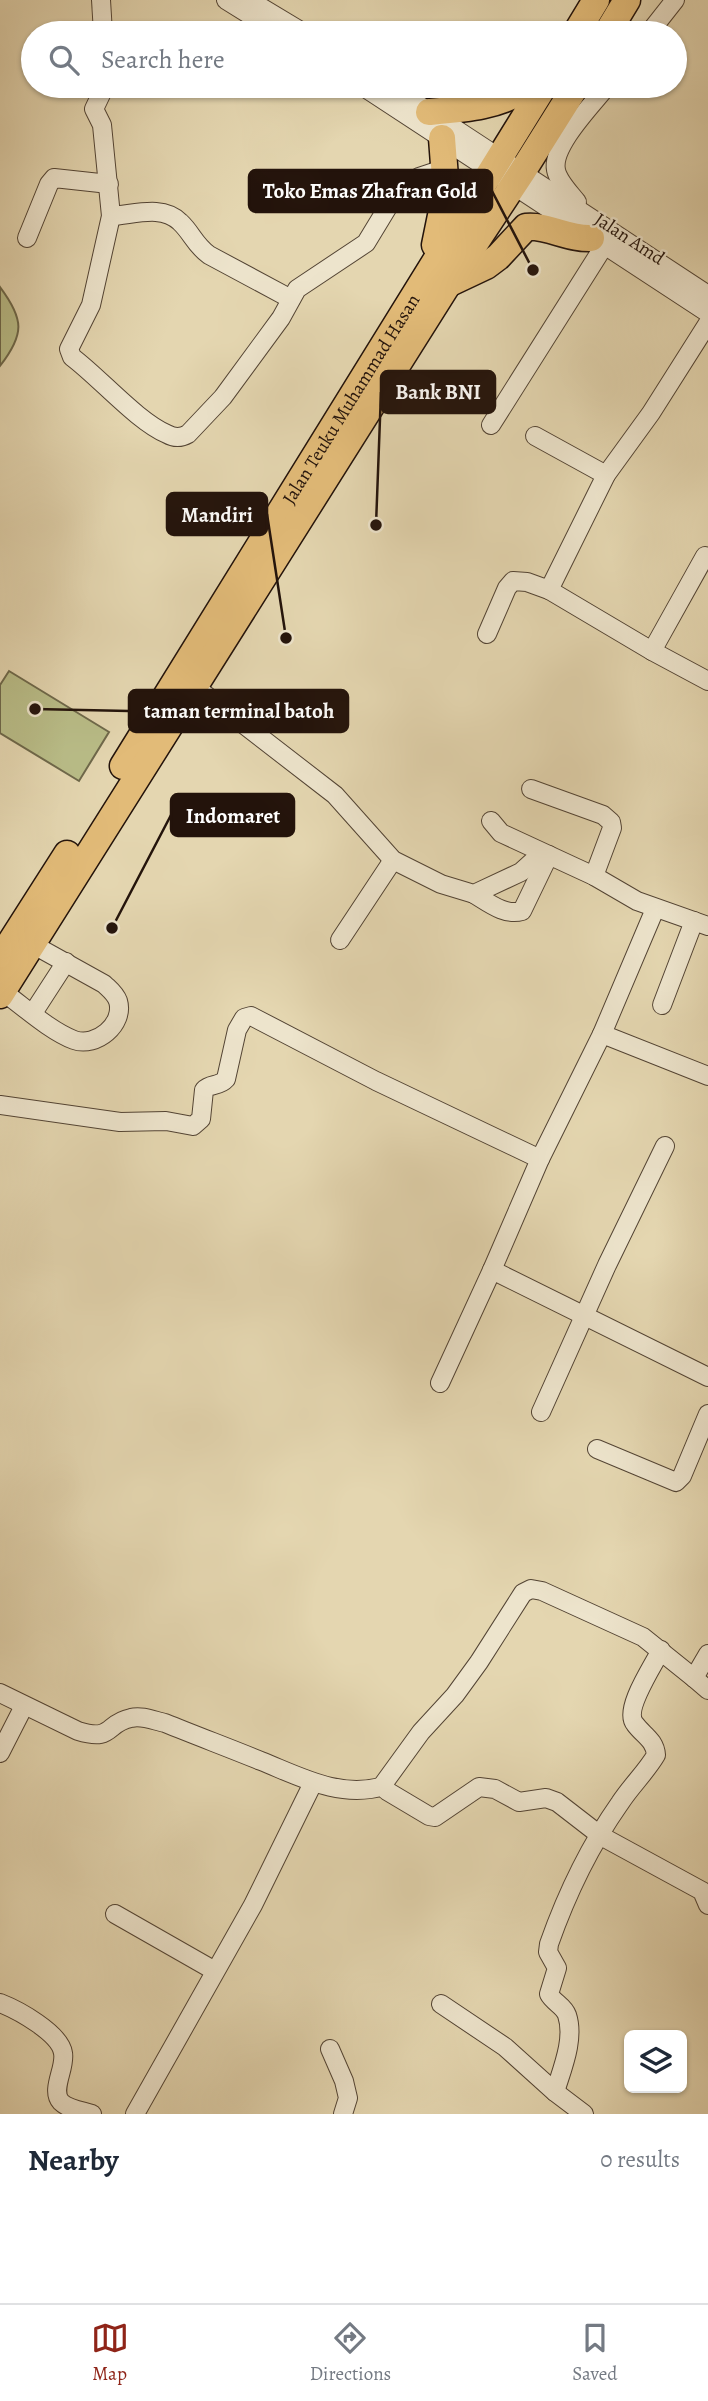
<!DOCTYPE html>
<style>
body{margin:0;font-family:Alegreya,serif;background:#f2f2f3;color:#1f2937}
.controls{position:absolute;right:21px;bottom:21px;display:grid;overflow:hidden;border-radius:10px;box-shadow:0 2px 5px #0004}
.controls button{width:63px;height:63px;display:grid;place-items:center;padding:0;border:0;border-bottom:2px solid #e0e1e3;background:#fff;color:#1f2937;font:35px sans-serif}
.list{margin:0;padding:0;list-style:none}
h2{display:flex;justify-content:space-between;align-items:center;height:91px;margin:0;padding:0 28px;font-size:30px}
h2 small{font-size:23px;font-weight:400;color:#747a83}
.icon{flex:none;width:38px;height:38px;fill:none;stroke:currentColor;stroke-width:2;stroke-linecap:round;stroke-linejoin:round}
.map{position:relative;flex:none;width:708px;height:2114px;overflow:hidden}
.search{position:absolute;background:#fff;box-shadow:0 2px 5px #0004;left:21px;right:21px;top:21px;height:77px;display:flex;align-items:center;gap:18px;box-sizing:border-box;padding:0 24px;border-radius:38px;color:#747a83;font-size:26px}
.sheet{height:189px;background:#fff}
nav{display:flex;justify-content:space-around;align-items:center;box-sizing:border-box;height:98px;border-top:2px solid #e0e1e3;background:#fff;font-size:19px;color:#747a83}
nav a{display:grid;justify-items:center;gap:4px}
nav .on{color:#8f2418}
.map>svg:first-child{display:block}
.green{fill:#b9bd88;stroke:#6e684a;stroke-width:2}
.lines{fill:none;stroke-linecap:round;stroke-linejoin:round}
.minor-casing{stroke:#534434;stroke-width:20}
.highway-casing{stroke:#23130b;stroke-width:29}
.minor{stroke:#ede4cc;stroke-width:18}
.highway{stroke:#e2bb78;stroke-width:26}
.labels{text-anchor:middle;stroke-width:5;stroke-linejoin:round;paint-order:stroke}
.street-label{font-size:19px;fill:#23130b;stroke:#ede4cc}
.leader{fill:none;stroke:#23130b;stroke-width:2.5}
.callout-dot{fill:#23130b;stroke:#ede4cc;stroke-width:2.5}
.callout{fill:#23130b;stroke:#23130b;stroke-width:2.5}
.callout-label{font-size:21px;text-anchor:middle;font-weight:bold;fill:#fff}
</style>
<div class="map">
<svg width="708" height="2114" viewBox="0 0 708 2114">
<rect width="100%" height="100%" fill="#e4d6b0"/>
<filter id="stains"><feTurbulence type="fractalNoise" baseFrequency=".00286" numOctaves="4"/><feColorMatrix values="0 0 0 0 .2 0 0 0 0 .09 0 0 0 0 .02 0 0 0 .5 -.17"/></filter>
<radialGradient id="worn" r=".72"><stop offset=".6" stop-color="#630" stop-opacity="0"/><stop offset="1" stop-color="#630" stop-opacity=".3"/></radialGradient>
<!-- green -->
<g class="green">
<path d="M0 287C24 319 25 334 0 366Z"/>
<polygon points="9,671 109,732 79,781 0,733 0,685"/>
</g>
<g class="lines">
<defs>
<g id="minor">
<polyline points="101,0 103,33"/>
<polyline points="226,0 279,33"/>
<polyline points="249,0 304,33"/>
<polyline points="649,33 675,0"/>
<path d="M105 86 94 109 102 125 111 216 91 305 69 349 72 357C100 378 138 422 167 434 174 438 181 438 188 434L223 397 281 318 297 289 366 243 400 187 419 177 446 168"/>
<polyline points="362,86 708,313"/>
<polyline points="390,86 708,295"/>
<path d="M577 202C570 193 558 181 556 170 551 146 593 104 607 86"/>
<path d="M111 216C133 215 162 204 180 222 192 233 194 244 209 255L291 299"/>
<polyline points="27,238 49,184 54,178 109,184"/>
<polyline points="491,425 604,246"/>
<polyline points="535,436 606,475"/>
<polyline points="549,590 652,651 708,681"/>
<polyline points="487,634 507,588 513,581 527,582 549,590 606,475 651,413 708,323"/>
<polyline points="652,651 705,556"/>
<polyline points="194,686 335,795 393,860 441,884 474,894 521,872 542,853"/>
<polyline points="531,789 603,815 611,822 612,828 594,876"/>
<polyline points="491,821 501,833 594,876 637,901 708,926"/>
<path d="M474 894C489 903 505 916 522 911L549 855"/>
<polyline points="340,940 393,860"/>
<path d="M2 991C23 1006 50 1031 74 1040 96 1048 125 1024 118 1001 115 993 109 989 104 984L32 944"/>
<polyline points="662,1005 694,921"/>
<polyline points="33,1013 66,962"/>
<polyline points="602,1034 708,1076"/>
<path d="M0 1105 120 1122 166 1121 193 1126 201 1119 204 1090C210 1083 219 1087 226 1079L237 1030 244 1018 251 1016 376 1081 540 1159 492 1270 708 1377"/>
<polyline points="540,1159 602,1034 655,909"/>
<polyline points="440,1383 492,1270"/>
<polyline points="541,1412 607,1265 665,1146"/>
<polyline points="597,1449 676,1482 682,1476 708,1414"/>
<polyline points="708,1654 694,1678 643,1637 542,1591 531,1589 523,1593 479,1662 455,1695 421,1732 384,1783 387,1791 429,1816 435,1817 479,1787 495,1789 519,1802 546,1798 557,1802 601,1836 702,1891 708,1905"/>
<polyline points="694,1678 708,1690"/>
<path d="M0 1693 78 1731C114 1742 105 1723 131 1718 142 1715 155 1721 165 1723 197 1736 229 1748 261 1761 301 1777 340 1799 384 1786"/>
<polyline points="0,1753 24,1706"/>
<polyline points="115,1914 215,1971"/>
<path d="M0 2003C18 2010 60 2033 63 2053 66 2068 50 2090 61 2102 68 2109 83 2111 92 2114"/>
<polyline points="441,2004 505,2047 555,2092 584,2114"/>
<polyline points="330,2049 344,2081 348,2098 343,2114"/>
<path d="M555 2092C562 2069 575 2039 567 2015 564 2006 553 2002 549 1994L557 1968 548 1952 549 1944C567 1893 589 1847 620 1803 631 1786 646 1772 656 1755 655 1740 643 1735 635 1724 623 1710 653 1666 661 1650"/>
<polyline points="135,2114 253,1905 313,1783"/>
</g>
<g id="highway">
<polyline points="576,33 596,0"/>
<polyline points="607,33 627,0"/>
<path d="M429 112C466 109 498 107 530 86"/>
<polyline points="435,245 446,191 442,138"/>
<path d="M450 283 486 266 498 257 526 227C548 225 567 239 591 238"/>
<path id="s1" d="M123 766 544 86"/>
<polyline points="0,959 67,854"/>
<polyline points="0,995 448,284 522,172 576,86"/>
</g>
</defs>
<!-- minor casing -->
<use href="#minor" class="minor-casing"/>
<!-- highway casing -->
<use href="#highway" class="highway-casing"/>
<!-- minor -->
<use href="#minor" class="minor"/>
<!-- highway -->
<use href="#highway" class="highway"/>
</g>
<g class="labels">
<!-- street labels -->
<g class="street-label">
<text transform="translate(630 238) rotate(33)" y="7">Jalan Amd</text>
<text dy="7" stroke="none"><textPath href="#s1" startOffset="432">Jalan Teuku Muhammad Hasan</textPath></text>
</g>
</g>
<!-- callouts -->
<path class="leader" d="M533 270L492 191M376 525L381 392M286 638L267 514M35 709L129 711M112 928L171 815"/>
<g class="callout-dot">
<circle cx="533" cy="270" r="7"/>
<circle cx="376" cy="525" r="7"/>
<circle cx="286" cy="638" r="7"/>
<circle cx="35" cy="709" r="7"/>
<circle cx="112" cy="928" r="7"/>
</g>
<g class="callout">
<rect x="249" y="170" width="243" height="42" rx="7"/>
<rect x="381" y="371" width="114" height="42" rx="7"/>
<rect x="167" y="493" width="100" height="42" rx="7"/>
<rect x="129" y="690" width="219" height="42" rx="7"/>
<rect x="171" y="794" width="123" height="42" rx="7"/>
</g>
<g class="callout-label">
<text x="370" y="198">Toko Emas Zhafran Gold</text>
<text x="438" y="399">Bank BNI</text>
<text x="217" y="522">Mandiri</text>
<text x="239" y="718">taman terminal batoh</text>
<text x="233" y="823">Indomaret</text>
</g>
<rect width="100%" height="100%" filter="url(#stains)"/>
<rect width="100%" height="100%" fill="url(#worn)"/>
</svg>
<div class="controls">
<button><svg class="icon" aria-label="layers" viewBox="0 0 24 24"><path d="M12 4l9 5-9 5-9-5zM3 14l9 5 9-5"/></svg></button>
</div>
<div class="search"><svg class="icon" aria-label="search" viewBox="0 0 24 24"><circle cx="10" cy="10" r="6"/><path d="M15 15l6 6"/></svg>Search here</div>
</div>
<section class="sheet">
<h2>Nearby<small>0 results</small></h2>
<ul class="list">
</ul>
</section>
<nav>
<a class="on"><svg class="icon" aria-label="map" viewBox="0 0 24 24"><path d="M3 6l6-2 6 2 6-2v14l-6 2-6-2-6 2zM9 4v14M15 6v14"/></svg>Map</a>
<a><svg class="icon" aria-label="directions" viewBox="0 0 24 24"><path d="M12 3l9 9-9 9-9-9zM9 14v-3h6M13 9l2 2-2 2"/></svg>Directions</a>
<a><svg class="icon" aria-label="saved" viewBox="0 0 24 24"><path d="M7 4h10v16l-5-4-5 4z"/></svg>Saved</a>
</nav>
